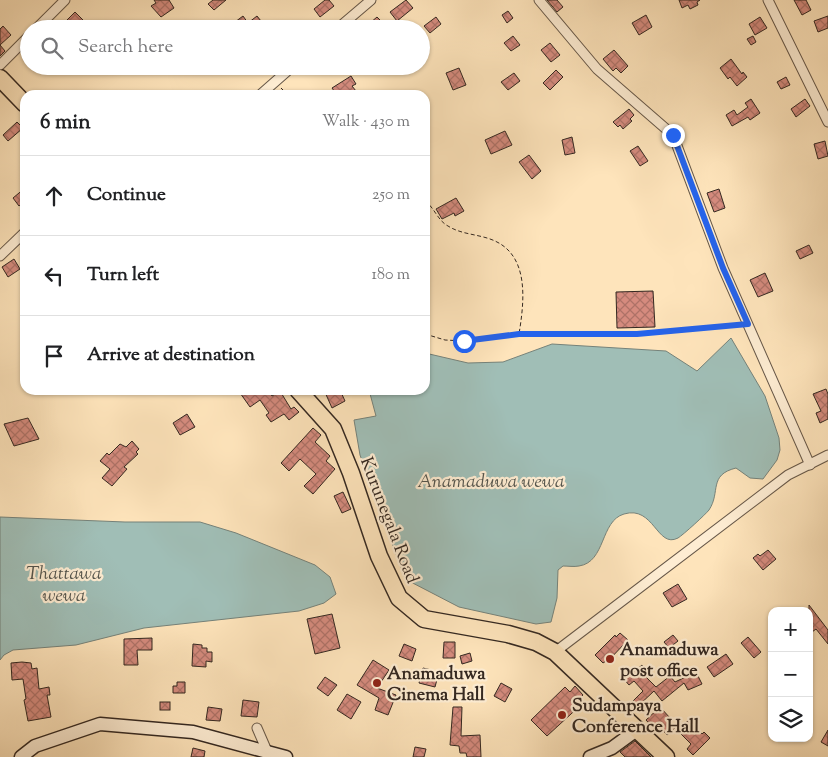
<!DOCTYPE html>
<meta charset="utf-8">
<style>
body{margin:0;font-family:"Sorts Mill Goudy",serif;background:#f6f6f6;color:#202124}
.controls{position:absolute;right:15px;bottom:15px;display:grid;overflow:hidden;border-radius:10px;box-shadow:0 1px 4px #0004}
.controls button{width:45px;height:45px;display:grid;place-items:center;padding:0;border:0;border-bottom:1px solid #e0e0e0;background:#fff;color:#202124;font:25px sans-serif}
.stop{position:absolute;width:15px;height:15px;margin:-11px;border:4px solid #2563eb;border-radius:50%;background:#fff}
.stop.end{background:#2563eb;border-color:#fff;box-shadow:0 1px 5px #0008}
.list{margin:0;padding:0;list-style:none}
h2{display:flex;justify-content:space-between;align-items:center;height:65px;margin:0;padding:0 20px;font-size:21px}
h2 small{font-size:16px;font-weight:400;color:#757577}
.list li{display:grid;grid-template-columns:32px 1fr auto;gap:15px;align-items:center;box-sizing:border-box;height:80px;padding:0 20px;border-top:1px solid #e0e0e0}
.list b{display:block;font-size:19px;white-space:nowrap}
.list em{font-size:16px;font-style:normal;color:#757577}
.icon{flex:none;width:28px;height:28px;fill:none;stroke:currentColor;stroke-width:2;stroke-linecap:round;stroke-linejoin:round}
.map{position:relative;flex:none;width:828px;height:757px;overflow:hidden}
.search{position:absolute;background:#fff;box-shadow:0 1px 4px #0004;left:20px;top:20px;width:410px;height:55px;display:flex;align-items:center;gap:12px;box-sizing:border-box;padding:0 18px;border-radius:28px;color:#757577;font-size:19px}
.panel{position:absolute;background:#fff;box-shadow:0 1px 4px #0004;left:20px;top:90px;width:410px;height:305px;border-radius:15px}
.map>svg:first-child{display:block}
.water{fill:#a0beb6;stroke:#75827a}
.building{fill:url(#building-cross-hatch);stroke:#342821}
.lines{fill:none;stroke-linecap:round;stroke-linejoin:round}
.street-casing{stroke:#665748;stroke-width:11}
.secondary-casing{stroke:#342821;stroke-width:15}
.highway-casing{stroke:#342821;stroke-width:19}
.path{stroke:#342821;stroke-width:1;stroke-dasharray:4 2.5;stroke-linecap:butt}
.street{stroke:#feedd3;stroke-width:9}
.secondary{stroke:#feedd3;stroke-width:12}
.highway{stroke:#fee4bb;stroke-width:16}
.route{stroke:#2563eb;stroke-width:6}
.poi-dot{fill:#8f2418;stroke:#feedd3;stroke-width:2}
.labels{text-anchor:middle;stroke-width:4.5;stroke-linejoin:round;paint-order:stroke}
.street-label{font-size:18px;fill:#342821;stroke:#feedd3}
.poi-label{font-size:18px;font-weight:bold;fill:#342821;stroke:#feedd3;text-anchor:start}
.water-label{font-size:19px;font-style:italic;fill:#54554e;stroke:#feedd3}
</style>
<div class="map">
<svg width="828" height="757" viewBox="0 0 828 757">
<defs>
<pattern id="building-cross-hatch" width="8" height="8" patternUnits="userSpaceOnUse" patternTransform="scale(1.25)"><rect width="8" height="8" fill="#d58b7e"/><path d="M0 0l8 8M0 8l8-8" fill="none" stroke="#ae7267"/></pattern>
</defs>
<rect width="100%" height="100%" fill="#fee4bb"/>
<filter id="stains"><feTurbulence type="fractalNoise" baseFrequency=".004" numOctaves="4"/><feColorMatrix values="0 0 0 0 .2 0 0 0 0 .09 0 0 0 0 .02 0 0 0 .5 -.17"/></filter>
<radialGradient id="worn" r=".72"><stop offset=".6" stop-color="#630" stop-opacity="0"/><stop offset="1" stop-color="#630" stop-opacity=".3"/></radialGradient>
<!-- water -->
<g class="water">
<path d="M731 338 765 396 779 438 780 450 777 460 763 479 750 478 736 468C708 475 721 492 709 510 706 514 683 535 678 538 657 549 654 505 624 514 600 521 606 562 579 566 574 567 568 566 563 566L558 570 557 598 551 622 536 624 459 607 405 579 360 455 354 420 376 416 369 390H425V353L468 363 503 362 552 344 666 351 697 371Z"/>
<polygon points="0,517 125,522 200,522 236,533 315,565 330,577 336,594 324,603 299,611 144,628 76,645 13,650 4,655 0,660"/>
</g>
<!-- building -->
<g class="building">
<polygon points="154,0 169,0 174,8 161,17 151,6 156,3"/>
<polygon points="213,0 226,0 214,10 208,4"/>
<polygon points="325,0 329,0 334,6 320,17 314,9"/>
<polygon points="406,0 413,8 397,21 390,12"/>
<polygon points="547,0 557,0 563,7 557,12"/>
<polygon points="679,0 700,0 697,2 698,5 690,9 688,5 682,8"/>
<polygon points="794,0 806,0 811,10 802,15"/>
<polygon points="508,11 513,18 507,23 502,15"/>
<polygon points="75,12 88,25 83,29 76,29 67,20"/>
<polygon points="646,15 652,27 639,35 632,23"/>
<polygon points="243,16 248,23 257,16 261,21 252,29 240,29 235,22"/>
<polygon points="828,16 828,28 818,32 814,21"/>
<polygon points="377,17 382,22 375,29 363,29"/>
<polygon points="436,17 441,24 430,33 424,26"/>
<polygon points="760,17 767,28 755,35 749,24"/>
<polygon points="3,26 11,35 0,45 5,51 0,56 0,29"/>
<polygon points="513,36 520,45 511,51 504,43"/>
<polygon points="753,36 756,42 751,45 747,39"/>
<polygon points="550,43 560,55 551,62 541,50"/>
<polygon points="614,50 628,66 621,73 616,68 613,71 603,59"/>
<polygon points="731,59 742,74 743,72 747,77 737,86 730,77 728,79 720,68"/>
<polygon points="459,68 466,85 453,90 446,73"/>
<polygon points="556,70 563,77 550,90 543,83"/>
<polygon points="514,73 520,81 508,90 501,82"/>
<polygon points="351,76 356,84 352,86 356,91 349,95 337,95 332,88"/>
<polygon points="786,77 790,85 781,89 777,82"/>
<polygon points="751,99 760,113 750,120 748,117 732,126 726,115 734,110 737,115 748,107 745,103"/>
<polygon points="805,99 810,106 796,117 791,109"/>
<polygon points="629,109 634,115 630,119 632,121 623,129 620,125 618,127 613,122"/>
<polygon points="17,122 23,128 8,141 3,135"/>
<polygon points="505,131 512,145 491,154 485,140"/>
<polygon points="572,137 575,153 565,155 562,140"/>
<polygon points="825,141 828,156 818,159 814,144"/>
<polygon points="638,146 648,161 640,166 630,151"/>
<polygon points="529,155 541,171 532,179 519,162"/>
<polygon points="25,188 25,201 19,206 13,198"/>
<polygon points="719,189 725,208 714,212 707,193"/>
<polygon points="456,198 464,211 455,216 454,213 442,219 436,209"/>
<polygon points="809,245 813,253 800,259 796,251"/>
<polygon points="14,259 20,269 8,277 2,267"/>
<polygon points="765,273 773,291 758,297 750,280"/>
<polygon points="653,291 655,327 617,328 616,292"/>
<polygon points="826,389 828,394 828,419 820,423 816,413 821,411 813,394"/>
<polygon points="238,390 268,390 272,396 280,391 291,409 294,407 299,412 289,420 284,414 271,422 266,415 269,413 260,400 250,407"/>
<polygon points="324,390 340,390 345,401 332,408"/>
<polygon points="187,414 195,427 180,435 173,423"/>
<polygon points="28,418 39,439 14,446 4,424"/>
<polygon points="313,428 321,435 315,442 330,456 326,461 335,469 313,494 304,486 316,474 300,459 289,471 281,463"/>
<polygon points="132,441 139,449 136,452 138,454 124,467 127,469 112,486 102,478 110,469 100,461 107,453 109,455 120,444 126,447"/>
<polygon points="343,492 351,509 342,513 334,496"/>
<polygon points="768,550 776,559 763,570 753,558 758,554 760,556"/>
<polygon points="678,584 687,599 672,607 663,593"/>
<polygon points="809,605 828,630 828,644 816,629 812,632 809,629"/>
<polygon points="332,614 340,648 315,654 307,619"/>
<polygon points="620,633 628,640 607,662 606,661 603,663 595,655 615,635 616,637"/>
<polygon points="673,635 678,641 669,648 664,642"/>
<polygon points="748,637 761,652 754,658 741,643"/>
<polygon points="152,638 152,650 137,650 138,665 124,665 124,639"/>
<polygon points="444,642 455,642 455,658 443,658"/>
<polygon points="193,644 202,645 202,648 207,648 207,652 212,652 212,662 206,661 206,667 192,666"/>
<polygon points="404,644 416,649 412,661 399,656"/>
<polygon points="470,653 472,661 462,664 460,656"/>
<polygon points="726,654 733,664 714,677 707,667"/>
<polygon points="373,660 389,670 377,688 396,695 388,715 375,710 379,698 357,685"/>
<polygon points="22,662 31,663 32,669 37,668 39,689 49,687 50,695 47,695 51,717 28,721 24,700 26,699 23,679 12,680 11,663"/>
<polygon points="642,665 646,670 642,673 656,687 670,676 675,682 696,672 702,684 688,690 684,683 662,701 654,691 637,707 632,702 643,691 634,681 629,685 623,678 631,671 633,673"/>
<polygon points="423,668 439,672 435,687 419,683"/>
<polygon points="325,677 337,685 328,696 317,688"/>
<polygon points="177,682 185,682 185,693 173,693 173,686 177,686"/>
<polygon points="501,683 512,689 505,702 494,696"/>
<polygon points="575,686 583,695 579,699 583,703 547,736 531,720 565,687 570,692"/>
<polygon points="347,694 361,702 351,719 337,710"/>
<polygon points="243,700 259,702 257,717 241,716"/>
<rect x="160" y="702" width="10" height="8"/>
<polygon points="208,707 222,709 220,721 206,720"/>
<polygon points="453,707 462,707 461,736 480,735 481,757 467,757 466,753 460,753 459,746 450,745"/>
<polygon points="660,707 671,719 669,721 675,728 667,735 661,728 657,732 646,720"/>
<polygon points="689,720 702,734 704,732 710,738 693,755 687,749 691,744 677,730"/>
<polygon points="828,730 828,746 821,742"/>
<polygon points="635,741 651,757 625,757 620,752"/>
<polygon points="415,747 426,749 424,757 413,757"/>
<polygon points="193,748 205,751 204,757 191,757"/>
</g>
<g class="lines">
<defs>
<g id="street">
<polyline points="539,0 597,69 673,135 723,268 810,465"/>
<polyline points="768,0 828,122"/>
<polyline points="36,29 65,0"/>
<polyline points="337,29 371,0"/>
<polyline points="0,65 29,36"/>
<polyline points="260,95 293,66"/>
<polyline points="0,256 25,232"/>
<polyline points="555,652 788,475 828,455"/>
<polyline points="257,728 267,751"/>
</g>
<g id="secondary">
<polyline points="21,757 35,746 100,724 193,732 286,757"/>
<polyline points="590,757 612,748 638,729"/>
</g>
<g id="highway">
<polyline points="0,78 25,104"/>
<polyline points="298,390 333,429 351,473 379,556 399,598 424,619 508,634 536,642 555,652 666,757"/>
</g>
</defs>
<!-- street casing -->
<use href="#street" class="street-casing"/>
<!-- secondary casing -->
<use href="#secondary" class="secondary-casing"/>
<!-- highway casing -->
<use href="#highway" class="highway-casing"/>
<!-- path -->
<g class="path">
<polyline points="281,88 288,95"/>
<path d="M425 201C434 207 438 221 448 226 462 235 480 234 495 241 530 257 524 303 519 334"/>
<polyline points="425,334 445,340 464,341 519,334 637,334 738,325"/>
</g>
<!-- street -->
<use href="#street" class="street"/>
<!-- secondary -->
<use href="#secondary" class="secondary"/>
<!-- highway -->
<use href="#highway" class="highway"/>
</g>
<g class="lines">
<!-- route -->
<polyline class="route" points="464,341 519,334 637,334 748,324 723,268 673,135"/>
</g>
<!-- markers -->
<g class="poi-dot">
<circle cx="610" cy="659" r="5"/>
<circle cx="377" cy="683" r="5"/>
<circle cx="562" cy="715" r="5"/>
</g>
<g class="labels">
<!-- street labels -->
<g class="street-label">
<text transform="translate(390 520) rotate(69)" y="6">Kurunegala Road</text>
</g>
<!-- poi labels -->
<g class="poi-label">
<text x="620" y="655">Anamaduwa<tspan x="620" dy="21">post office</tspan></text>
<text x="387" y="679">Anamaduwa<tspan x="387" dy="21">Cinema Hall</tspan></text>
<text x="572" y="711">Sudampaya<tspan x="572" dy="21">Conference Hall</tspan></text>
</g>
<!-- water labels -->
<g class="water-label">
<text x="491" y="487">Anamaduwa wewa</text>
<text x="64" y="579">Thattawa<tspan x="64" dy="22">wewa</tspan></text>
</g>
</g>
<rect width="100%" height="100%" filter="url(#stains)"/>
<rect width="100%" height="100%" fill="url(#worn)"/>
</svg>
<div class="controls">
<button>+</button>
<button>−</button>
<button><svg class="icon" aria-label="layers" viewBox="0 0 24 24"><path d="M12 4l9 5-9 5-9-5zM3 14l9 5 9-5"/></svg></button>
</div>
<div class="stop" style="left:464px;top:341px"></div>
<div class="stop end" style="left:673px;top:135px"></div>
<div class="search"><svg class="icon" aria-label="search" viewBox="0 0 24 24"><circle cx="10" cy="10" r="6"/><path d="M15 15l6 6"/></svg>Search here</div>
<section class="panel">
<h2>6 min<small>Walk · 430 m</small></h2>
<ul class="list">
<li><svg class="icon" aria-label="ahead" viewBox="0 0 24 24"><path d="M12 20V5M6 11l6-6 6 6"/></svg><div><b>Continue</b></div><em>250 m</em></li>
<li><svg class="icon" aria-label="left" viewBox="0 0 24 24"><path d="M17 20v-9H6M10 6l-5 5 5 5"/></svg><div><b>Turn left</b></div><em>180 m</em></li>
<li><svg class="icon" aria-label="arrive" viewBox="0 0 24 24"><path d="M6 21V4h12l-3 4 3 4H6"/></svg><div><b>Arrive at destination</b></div></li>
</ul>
</section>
</div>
